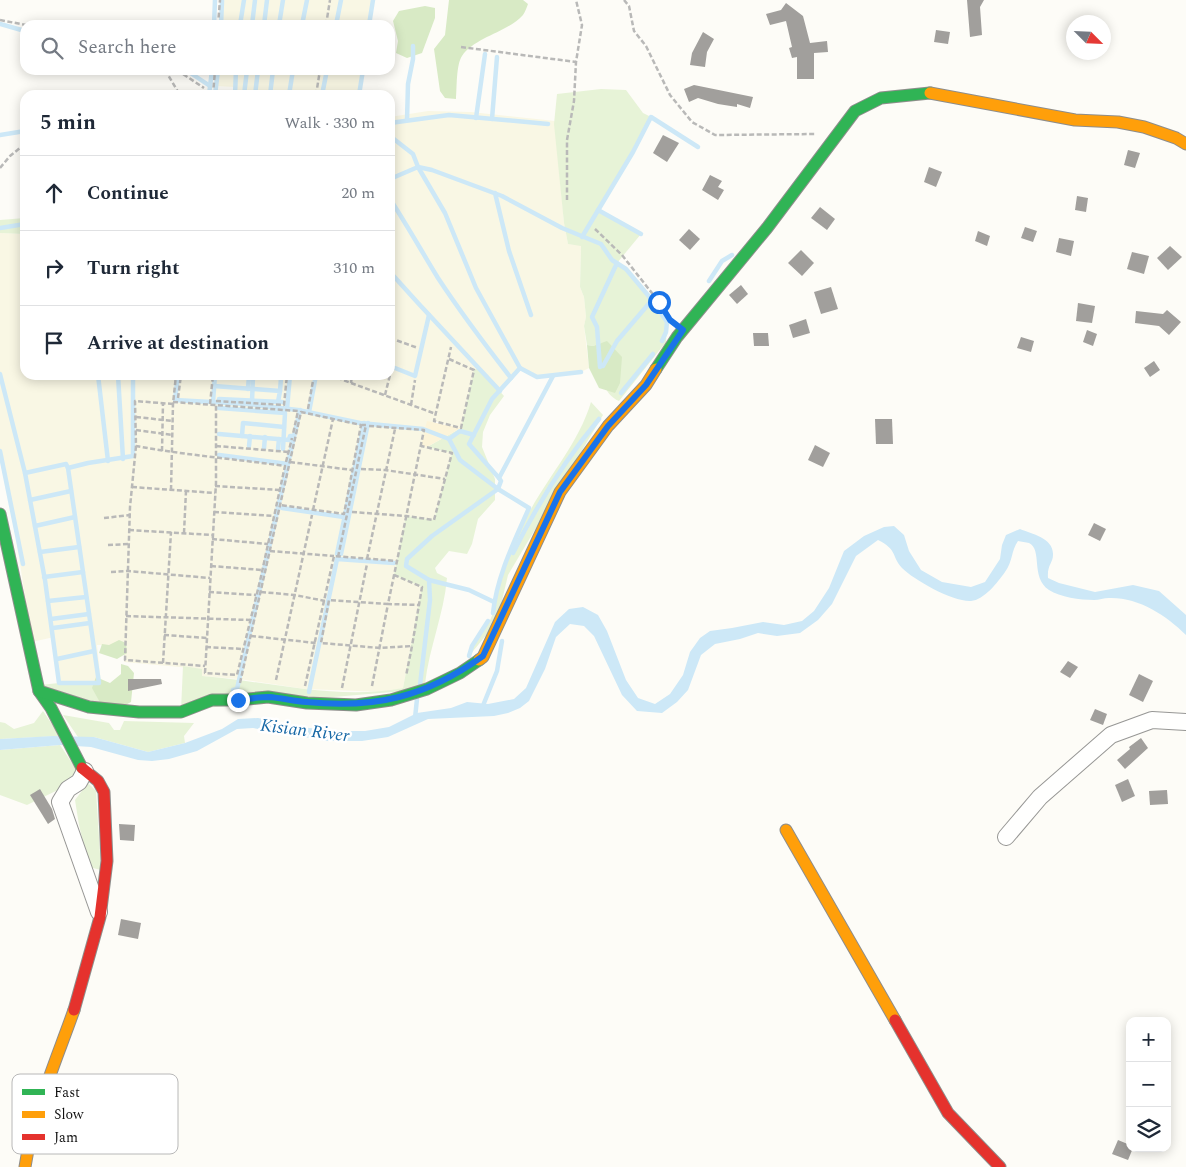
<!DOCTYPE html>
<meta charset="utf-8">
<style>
body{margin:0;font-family:Spectral,serif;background:#f6f6f7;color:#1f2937}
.controls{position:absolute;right:15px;bottom:15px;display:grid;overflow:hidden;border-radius:10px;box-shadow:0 2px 12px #0003}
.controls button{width:45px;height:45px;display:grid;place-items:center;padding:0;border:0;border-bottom:1px solid #e0e1e3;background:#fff;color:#1f2937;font:25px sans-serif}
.compass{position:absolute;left:1066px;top:15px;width:45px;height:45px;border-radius:50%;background:#fff;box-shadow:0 2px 12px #0003;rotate:114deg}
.stop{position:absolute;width:15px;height:15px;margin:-11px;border:4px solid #1a73e8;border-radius:50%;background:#fff}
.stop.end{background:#1a73e8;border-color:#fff;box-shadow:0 1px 5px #0008}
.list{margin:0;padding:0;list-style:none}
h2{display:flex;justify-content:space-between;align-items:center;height:65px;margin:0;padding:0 20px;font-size:21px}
h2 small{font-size:16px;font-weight:400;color:#747a83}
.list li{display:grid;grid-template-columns:32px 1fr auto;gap:15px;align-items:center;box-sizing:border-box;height:75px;padding:0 20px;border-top:1px solid #e0e1e3}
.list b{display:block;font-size:19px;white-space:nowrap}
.list em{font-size:16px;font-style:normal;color:#747a83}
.icon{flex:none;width:28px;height:28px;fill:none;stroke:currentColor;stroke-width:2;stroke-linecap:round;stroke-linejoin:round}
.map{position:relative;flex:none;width:1186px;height:1167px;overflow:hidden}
.search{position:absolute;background:#fff;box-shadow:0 2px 12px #0003;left:20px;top:20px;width:375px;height:55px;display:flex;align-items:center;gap:12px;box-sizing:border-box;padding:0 18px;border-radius:15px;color:#747a83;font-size:19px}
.panel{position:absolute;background:#fff;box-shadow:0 2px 12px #0003;left:20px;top:90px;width:375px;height:290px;border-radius:15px}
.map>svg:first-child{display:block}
.farmland{fill:#f9f7e4}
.green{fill:#e7f3d7}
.forest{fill:#d8eac5}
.sand{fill:#fcf4d9}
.water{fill:#cde8f7}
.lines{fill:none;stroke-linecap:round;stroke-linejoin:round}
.stream{stroke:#cde8f7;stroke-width:4.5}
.building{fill:#a19f9c}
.street-casing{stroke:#979795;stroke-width:18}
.fast-casing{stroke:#8e8d8b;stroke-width:13}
.slow-casing{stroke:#8e8d8b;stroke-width:13}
.jam-casing{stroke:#8e8d8b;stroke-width:13}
.path{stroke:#b9b9b8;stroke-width:2.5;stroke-dasharray:5 2.5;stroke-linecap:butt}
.street{stroke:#fffffe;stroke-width:16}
.fast{stroke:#30b455;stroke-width:11}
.slow{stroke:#ff9f0a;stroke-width:11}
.jam{stroke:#e5322d;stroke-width:11}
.route{stroke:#1a73e8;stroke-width:6}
.labels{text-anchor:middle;stroke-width:5;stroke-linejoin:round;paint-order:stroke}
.water-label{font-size:18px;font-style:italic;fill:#1768a6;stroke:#fff}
.key{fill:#fff;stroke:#b8b8b8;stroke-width:1}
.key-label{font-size:14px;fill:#111}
</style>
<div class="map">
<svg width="1186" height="1167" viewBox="0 0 1186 1167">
<rect width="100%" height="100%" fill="#fdfcf7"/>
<!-- farmland -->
<g class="farmland">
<polygon points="222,0 373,0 369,25 221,25"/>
<polygon points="217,70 363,70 359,95 235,95 235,87 215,86"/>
<polygon points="428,111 471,112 555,121 564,223 568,244 581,245 580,287 584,297 586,317 584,326 589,368 581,372 537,377 520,368 500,391 483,372 474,370 461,428 434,421 421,446 452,453 434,520 406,516 394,575 422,587 403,688 384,692 305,689 239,679 202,676 201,669 124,662 125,645 97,645 101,683 59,683 54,637 32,642 16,538 0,460 0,233 23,234 23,241 25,241 25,375 390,375 390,117"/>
</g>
<!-- green -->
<g class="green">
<path d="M601 89 626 90 643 113 651 117 598 210 641 234 617 263 626 269 652 300 667 322 666 342 619 401C597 391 602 364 602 343L593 346 587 345 584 326 586 317 584 297 580 287 581 246 568 244 564 223 554 124 557 94Z"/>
<polygon points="25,218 25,241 23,241 23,234 0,233 0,220"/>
<path d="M479 368 504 396 490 415 483 432 482 447 495 479V500L478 519 472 544 467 554 449 551 435 568 437 573 447 578C444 614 429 648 425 684L404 691 181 710 183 666 202 669V676C268 681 337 701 403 688L422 587 394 575 406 516 434 520 452 453 427 447 461 428 474 370Z"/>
<path d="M591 402 603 415 508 575 497 622 469 656C474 639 489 627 493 613 495 607 494 600 496 594 503 565 516 534 531 509 551 473 579 442 591 402Z"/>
<polygon points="59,683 101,683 104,705 40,685"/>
<polygon points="43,711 60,736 0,739 0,722 5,723 14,729 34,723"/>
<polygon points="63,715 109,723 114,730 120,730 124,721 194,723 184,736 185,743 148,752 94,737 78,737"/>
<polygon points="60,745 80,775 64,787 27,805 0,795 0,750"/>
<polygon points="88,783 96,791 101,870 89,867 79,825 75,800"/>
</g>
<!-- forest -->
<g class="forest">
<path d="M449 0H523L528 4C527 7 525 12 523 15 508 32 475 37 462 56 456 65 457 88 456 99L445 98 440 91 434 49 445 35Z"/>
<polygon points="425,6 435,8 435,18 422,53 407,58 396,53 398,41 393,21 399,11"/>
<polygon points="607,341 622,357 620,383 615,393 599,388 589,368 587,345 593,346"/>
<polygon points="119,640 126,643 127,653 117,659 99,653 102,644 109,645"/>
<polygon points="121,664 128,666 134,673 131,702 107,715 92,688 96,677 110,683 121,674"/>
</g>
<!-- sand -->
<polygon class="sand" points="427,421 461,428 427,447 421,446"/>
<!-- water -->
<path class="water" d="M894 526 904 535 909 551 921 570 942 582 971 587 985 582 1000 559 1002 545 1006 535 1020 529C1032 534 1054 538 1053 555 1053 563 1047 565 1048 578L1059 583 1095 592 1133 585 1159 591 1186 615V635C1166 615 1138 597 1109 598 1104 598 1099 600 1094 600 1080 600 1060 597 1049 590 1030 577 1043 550 1029 543 1026 542 1021 542 1018 541 1011 551 1013 561 1005 572 998 582 984 600 971 601 953 602 914 580 902 568 891 556 898 550 878 540L856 556 832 604 818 620 800 633 777 636 758 633 740 639 715 644 701 655 688 690 677 702 662 713 637 711 622 695 594 636 584 626 570 624 556 637 545 669 529 701 520 708 508 713 494 716 428 719 388 737 362 741H327L253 728 237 729 197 751 169 759 152 761 138 760 91 747 60 745 0 750V739L53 736 94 737 148 752 185 743 222 729 238 719 258 718 300 727 338 731H365L389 727 417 713 451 708 467 702 488 704 514 699 526 688 555 622 569 609 583 607 598 615 607 631 626 680 638 698 655 704 670 694 683 675 690 652 700 638 710 631 732 628 763 622 784 625 802 621 814 611 829 588 844 551 864 536 884 527Z"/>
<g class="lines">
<!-- stream -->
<g class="stream">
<polyline points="0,24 25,31"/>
<polyline points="214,25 215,0"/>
<polyline points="221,25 222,1"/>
<polyline points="240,25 244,0"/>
<polyline points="252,25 255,0"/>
<polyline points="264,25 267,0"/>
<polyline points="279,25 283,0"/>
<polyline points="302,25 307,0"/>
<polyline points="336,25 341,0"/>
<polyline points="369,25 373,0"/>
<polyline points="186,70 210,86"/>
<polyline points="209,95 212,70"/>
<polyline points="215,95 218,70"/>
<polyline points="235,95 236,70"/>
<polyline points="244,95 247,70"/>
<polyline points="255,95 258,70"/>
<polyline points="270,95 273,70"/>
<polyline points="289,95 293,70"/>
<polyline points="322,95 327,70"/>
<polyline points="359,95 363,70"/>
<polyline points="476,118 485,54"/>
<polyline points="492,119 497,57"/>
<polyline points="407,120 408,84 413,59 413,46"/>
<polyline points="390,123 449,115 548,124"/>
<polyline points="0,135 25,131"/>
<polyline points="390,136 413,154 418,167 432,170 502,196 562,228 601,244 612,260 626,269 652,300 667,322 666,332 662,341"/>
<polyline points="390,179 418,167 445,213 476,288 520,368 537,377 581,372"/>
<polyline points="495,193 509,251 531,315"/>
<path d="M390 199C407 225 422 252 438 278 461 313 486 346 511 378"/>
<polyline points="598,210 641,234"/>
<polyline points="0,228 25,224"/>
<polyline points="582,237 633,152 651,117 698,147"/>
<polyline points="390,272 418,303 500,391"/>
<polyline points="709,281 722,261 732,255"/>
<polyline points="390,366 415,376 429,315"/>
<polyline points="603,366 617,341 652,300"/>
<polyline points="600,367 597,327 592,317 617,263"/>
<polyline points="0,374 25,473 45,580 59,683 99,683 68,468"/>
<polyline points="98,375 108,461"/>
<polyline points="118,375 123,459"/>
<path d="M178 375 175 400 246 404 298 410 360 423 423 429 449 439 460 460 498 489 529 508C514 542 497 576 493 613"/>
<polyline points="228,375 281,378 280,391"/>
<polyline points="214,386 280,391 278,402"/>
<polyline points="248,389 249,375"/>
<polyline points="621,393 653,354"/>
<polyline points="219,399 282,402"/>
<polyline points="252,401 253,377"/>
<polyline points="213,402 215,375"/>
<polyline points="219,408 285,413 283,449"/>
<polyline points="287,409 290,375"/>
<polyline points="309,412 316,375"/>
<polyline points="219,434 289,440 290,436 294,436"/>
<polyline points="242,436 243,423 284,427"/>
<polyline points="449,439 460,431 474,435"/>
<polyline points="249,446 250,436"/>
<polyline points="264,448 265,437"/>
<polyline points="278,449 279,439"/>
<polyline points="0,451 23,564"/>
<polyline points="219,455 288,464"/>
<polyline points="25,473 66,464 68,468 88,463 133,456 133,375"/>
<polyline points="499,478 469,444 492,399 520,368"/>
<polyline points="30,500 71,491"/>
<polyline points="282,508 344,517"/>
<polyline points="35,526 75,517"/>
<polyline points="40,552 79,547"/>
<path d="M513 553C537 505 564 461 599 419"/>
<polyline points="337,554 364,423"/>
<polyline points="341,554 368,423"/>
<polyline points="44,577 83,572"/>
<polyline points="429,580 469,590 494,602"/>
<polyline points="48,601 86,597"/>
<polyline points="51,619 89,614"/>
<polyline points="53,628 90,623"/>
<polyline points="469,656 472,646 488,621"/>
<polyline points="57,659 94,651"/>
<polyline points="420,685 430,600 429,580 406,566 407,559 432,536 498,489 501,481 499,478 553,376"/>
<polyline points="233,690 237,689 300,410"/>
<polyline points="309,692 337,559 394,563"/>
<polyline points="482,708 497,671 502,641"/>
<polyline points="415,718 417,699"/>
</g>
</g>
<!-- building -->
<g class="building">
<polygon points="967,0 984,0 980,7 982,35 970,37"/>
<polygon points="786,3 803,16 810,43 827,41 828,52 814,53 814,79 797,79 797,57 792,58 789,48 792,47 786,21 770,25 766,14 781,10"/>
<polygon points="936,30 950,32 948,44 934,42"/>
<polygon points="703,32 714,39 707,52 705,67 690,65 692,53"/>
<polygon points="694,85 753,97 750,108 737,104 737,107 718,104 698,98 689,102 684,89"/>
<polygon points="663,135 679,143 667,162 653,153"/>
<polygon points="1128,150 1140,153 1135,168 1124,165"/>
<polygon points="929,167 942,172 936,187 924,182"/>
<polygon points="710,175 722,181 718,187 724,190 718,200 702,190"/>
<polygon points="1077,196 1088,198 1086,212 1075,210"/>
<polygon points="820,207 835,219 827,230 811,218"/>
<polygon points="1025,227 1037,231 1033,242 1021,238"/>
<polygon points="689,229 700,239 690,250 679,240"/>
<polygon points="978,231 990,236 987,246 975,241"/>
<polygon points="1059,238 1074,241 1071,256 1056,252"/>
<polygon points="1170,246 1182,257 1168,270 1157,258"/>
<polygon points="801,250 814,263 802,276 788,263"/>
<polygon points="1132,252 1149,256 1144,274 1127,269"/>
<polygon points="741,285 748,294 737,304 729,295"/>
<polygon points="831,287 838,309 821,314 814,292"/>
<polygon points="1078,303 1095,306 1092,323 1076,321"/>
<polygon points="1167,310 1181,322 1169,335 1159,326 1135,323 1136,311 1163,314"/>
<polygon points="806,319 810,333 793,338 789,325"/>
<polygon points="1087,330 1097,334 1093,346 1083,342"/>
<polygon points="753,333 768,333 769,346 754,346"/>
<polygon points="1021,337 1034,341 1031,352 1017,348"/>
<polygon points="1154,361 1160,370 1150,377 1144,368"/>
<polygon points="875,419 892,419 893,444 876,444"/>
<polygon points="815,445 830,453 823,467 808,460"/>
<polygon points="1094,523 1106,529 1100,541 1088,535"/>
<polygon points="1068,661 1078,667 1070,678 1060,672"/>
<polygon points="1139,674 1153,681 1143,702 1129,695"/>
<polygon points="128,679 161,679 162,684 128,691"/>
<polygon points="1095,709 1107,714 1103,725 1090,720"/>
<polygon points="1141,738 1148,748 1125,769 1117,760 1130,749 1129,747"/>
<polygon points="1128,779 1135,796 1122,802 1115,785"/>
<polygon points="40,789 52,809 55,819 48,824 30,795"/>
<polygon points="1167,790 1168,804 1150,805 1149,791"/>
<polygon points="119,824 135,825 134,841 120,840"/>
<polygon points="121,919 141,923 138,939 118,935"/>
<polygon points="1118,1140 1130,1145 1130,1148 1133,1148 1128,1160 1112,1154"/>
</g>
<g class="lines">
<defs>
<g id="street">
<polyline points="85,771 79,782 68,789 60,802 99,912"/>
<polyline points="1006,837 1040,797 1111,735 1152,720 1186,722"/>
</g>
<g id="fast">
<polyline points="656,369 677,337 767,228 855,111 881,98 930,93"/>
<polyline points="0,514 39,691 51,708 82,768"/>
<polyline points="39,691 89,707 139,712 181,712 212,700 238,700 268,697 307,703 356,705 391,700 427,689 460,673 479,660"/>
</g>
<g id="slow">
<polyline points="930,93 1075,120 1118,122 1144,127 1176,138 1186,144"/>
<polyline points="479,660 483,657 560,492 608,426 646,385 656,369"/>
<polyline points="786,830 895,1020"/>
<path d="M25 1167C33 1113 56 1061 74 1010"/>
</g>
<g id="jam">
<polyline points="74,1010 100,917 107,861 104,792 98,781 82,768"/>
<polyline points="895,1020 948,1113 1000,1167"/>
</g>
</defs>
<!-- street casing -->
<use href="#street" class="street-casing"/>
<!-- fast casing -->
<use href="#fast" class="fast-casing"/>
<!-- slow casing -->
<use href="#slow" class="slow-casing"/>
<!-- jam casing -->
<use href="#jam" class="jam-casing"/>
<!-- path -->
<g class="path">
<polyline points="624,0 629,6 634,31 646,46 670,95 692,122 715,135 815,134"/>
<polyline points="0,20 26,25"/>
<polyline points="218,25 220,0"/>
<polyline points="326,25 330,0"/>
<polyline points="461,47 576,62"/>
<polyline points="165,70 180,95"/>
<polyline points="177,70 204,88"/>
<polyline points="213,95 215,70"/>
<polyline points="316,95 320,70"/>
<polyline points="0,168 10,156 25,144"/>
<polyline points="567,200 567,140 574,101 576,62 582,25 576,0"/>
<polyline points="595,229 622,255 659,302 670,320"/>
<polyline points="390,338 418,348"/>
<polyline points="449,359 474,370 461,428 434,421 451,347"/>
<polyline points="330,375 351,383 352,375"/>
<polyline points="351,383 436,414"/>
<polyline points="385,395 390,375"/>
<polyline points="178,398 181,375"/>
<polyline points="216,401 284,405 287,375"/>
<polyline points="173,402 298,411 293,434"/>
<path d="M173 404 135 401 136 446C185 455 235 459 285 466L260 581 237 675 205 673 216 483V405"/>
<polyline points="210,404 213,375"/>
<polyline points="411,405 415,380"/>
<polyline points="308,409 314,375"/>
<polyline points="136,417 173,421"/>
<polyline points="369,426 424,430 397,561"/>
<polyline points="136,430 173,435"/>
<polyline points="136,446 130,507 125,660 205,666"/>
<polyline points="216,446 289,452"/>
<polyline points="162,451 163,403"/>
<polyline points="286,462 292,438"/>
<polyline points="290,462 352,470"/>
<polyline points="361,469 385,470 445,479"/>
<polyline points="215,486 280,490"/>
<polyline points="132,487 215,493"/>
<polyline points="171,490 173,404 176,375"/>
<polyline points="313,510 333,419"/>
<polyline points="214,512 274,516"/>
<polyline points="352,512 406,516 434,520 452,453 421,446"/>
<polyline points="104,518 130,515"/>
<polyline points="129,530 212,535"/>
<polyline points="184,533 186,491"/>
<polyline points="212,539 268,544"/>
<polyline points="108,545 129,544"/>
<polyline points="270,551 334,556"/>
<polyline points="338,557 366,425 362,425"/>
<polyline points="367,559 395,429"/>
<polyline points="211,566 262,570"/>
<polyline points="111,572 128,571 210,578"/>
<polyline points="394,575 422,587 412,646"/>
<polyline points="209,592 256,595"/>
<polyline points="261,592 295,595 325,601"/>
<polyline points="126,616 250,620"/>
<polyline points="164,635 207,638"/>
<polyline points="251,636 316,643"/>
<polyline points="206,647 243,649"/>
<polyline points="163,663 171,532"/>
<polyline points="276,680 312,515"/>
<polyline points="240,683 301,412 361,425 344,514 280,505"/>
<polyline points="305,686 334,556 397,561 388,604 329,600 321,643 380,648 412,646 406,676"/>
<polyline points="372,686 388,604 419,605"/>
<polyline points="342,688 367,564"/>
</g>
<!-- street -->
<use href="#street" class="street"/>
<!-- fast -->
<use href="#fast" class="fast"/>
<!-- slow -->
<use href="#slow" class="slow"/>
<!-- jam -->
<use href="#jam" class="jam"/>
</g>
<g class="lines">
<!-- route -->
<path class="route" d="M238 700C248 699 259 697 269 697 281 698 294 701 306 702 375 709 426 697 483 656L560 492 608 426 646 385 683 330 670 320 659 302"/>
</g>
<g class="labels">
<!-- water labels -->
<g class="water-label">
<text transform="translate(305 730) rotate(7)" y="6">Kisian River</text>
</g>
</g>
<!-- legend -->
<rect x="12" y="1074" width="166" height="80" rx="8" class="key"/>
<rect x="22" y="1089" width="23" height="6" fill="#30b455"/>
<rect x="22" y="1111" width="23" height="7" fill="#ff9f0a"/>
<rect x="22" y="1134" width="23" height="6" fill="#e5322d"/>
<g class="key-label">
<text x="54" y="1097">Fast</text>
<text x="54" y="1119">Slow</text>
<text x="54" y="1142">Jam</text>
</g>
</svg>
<div class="controls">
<button>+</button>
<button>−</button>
<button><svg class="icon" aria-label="layers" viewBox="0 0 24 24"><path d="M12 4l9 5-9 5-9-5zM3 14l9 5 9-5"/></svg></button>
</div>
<svg class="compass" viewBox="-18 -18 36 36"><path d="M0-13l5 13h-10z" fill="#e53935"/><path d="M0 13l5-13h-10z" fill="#747a83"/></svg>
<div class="stop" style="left:659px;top:302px"></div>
<div class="stop end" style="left:238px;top:700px"></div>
<div class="search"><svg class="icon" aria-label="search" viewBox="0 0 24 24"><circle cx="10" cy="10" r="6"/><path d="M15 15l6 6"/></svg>Search here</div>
<section class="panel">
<h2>5 min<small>Walk · 330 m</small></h2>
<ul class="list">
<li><svg class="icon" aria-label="ahead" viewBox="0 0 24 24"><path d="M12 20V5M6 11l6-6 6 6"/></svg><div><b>Continue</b></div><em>20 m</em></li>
<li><svg class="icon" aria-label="right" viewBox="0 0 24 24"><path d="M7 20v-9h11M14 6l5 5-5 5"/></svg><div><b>Turn right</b></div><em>310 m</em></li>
<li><svg class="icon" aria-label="arrive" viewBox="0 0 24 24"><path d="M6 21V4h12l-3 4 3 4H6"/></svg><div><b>Arrive at destination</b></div></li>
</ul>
</section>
</div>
